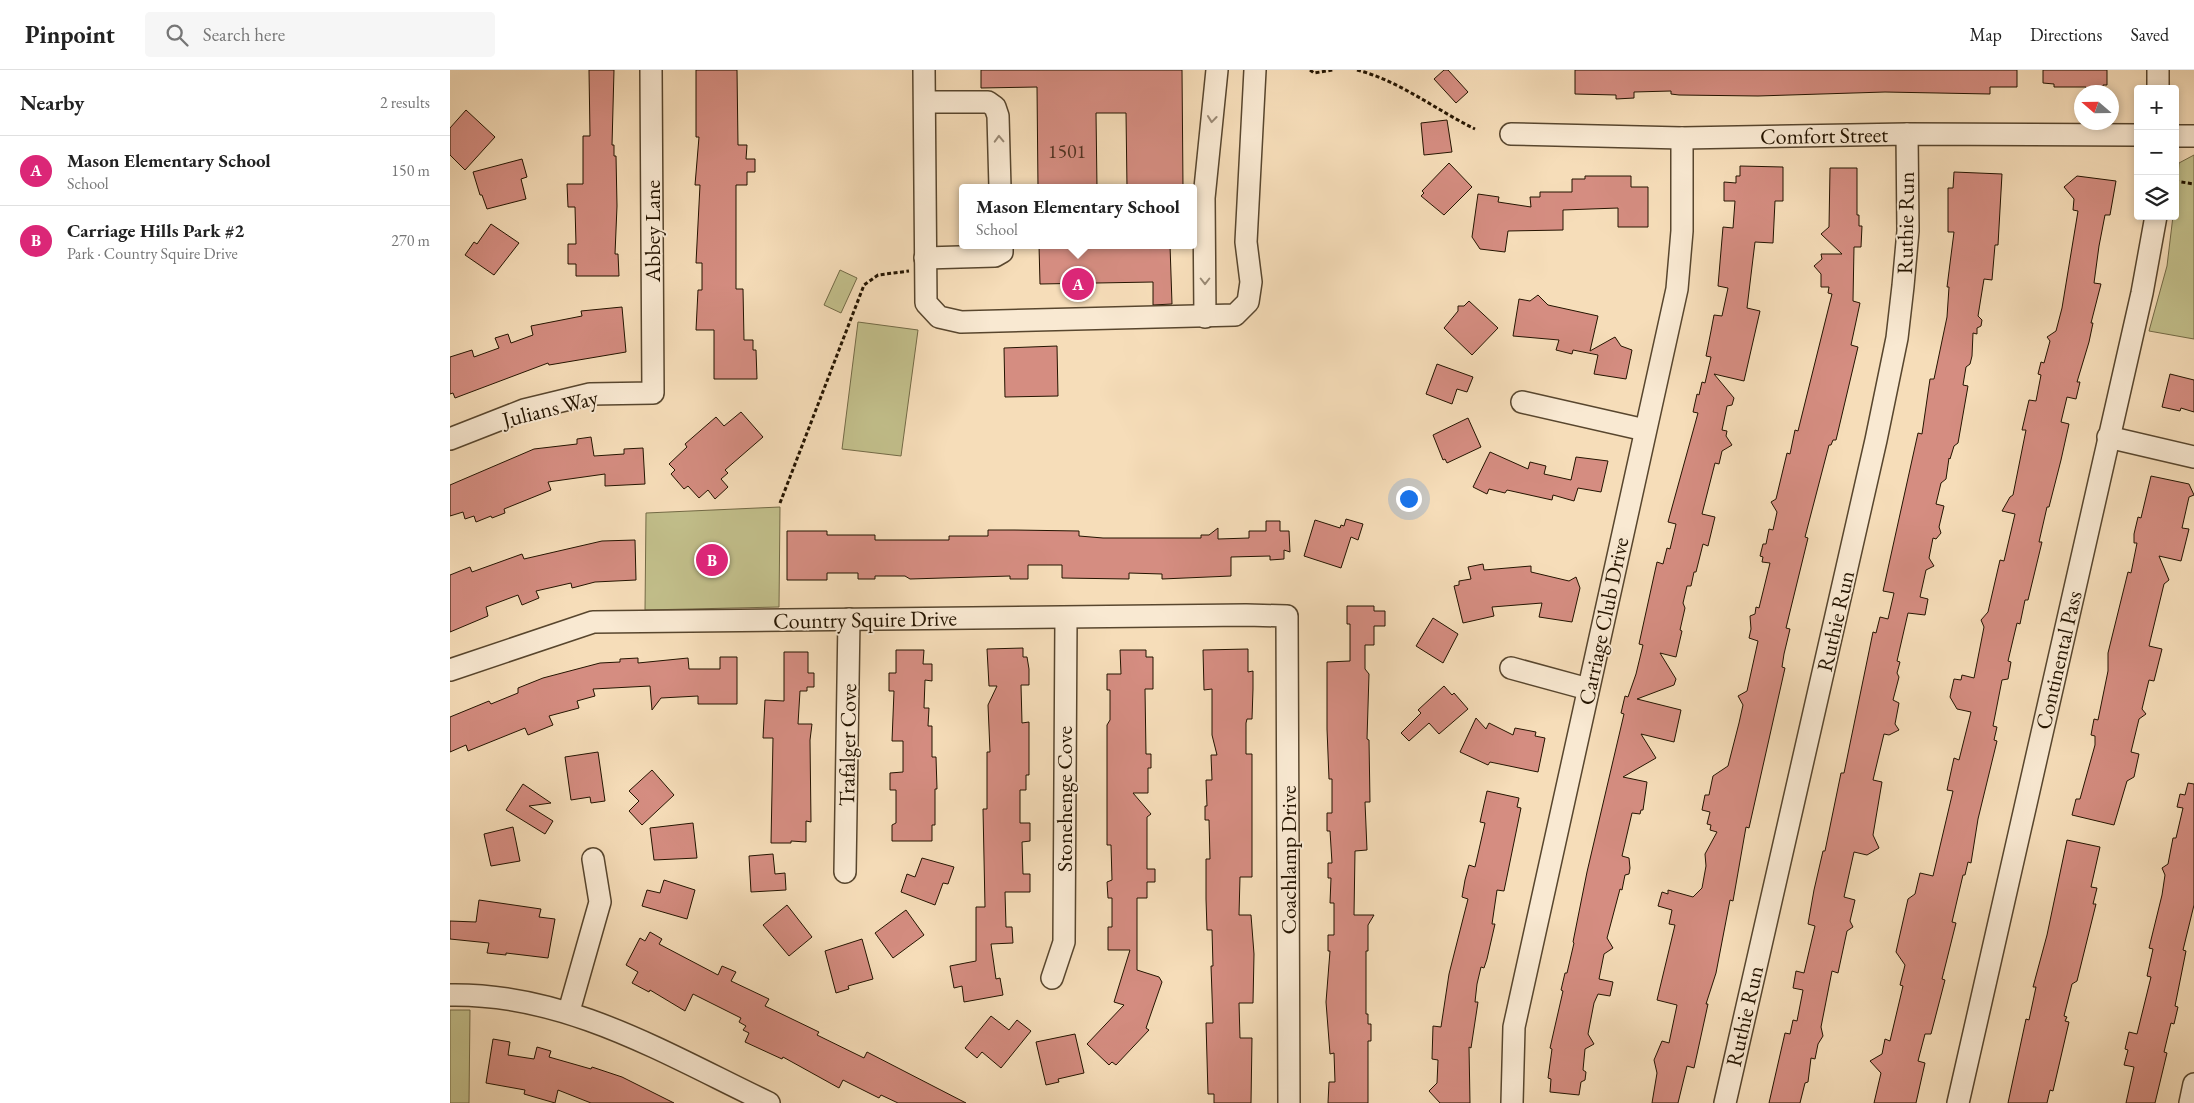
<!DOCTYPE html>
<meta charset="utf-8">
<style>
body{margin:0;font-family:"EB Garamond",serif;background:#f6f6f6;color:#222}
.controls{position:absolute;right:15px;top:15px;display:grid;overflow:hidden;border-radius:5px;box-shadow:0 2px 8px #0003}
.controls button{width:45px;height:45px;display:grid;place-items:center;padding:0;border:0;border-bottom:1px solid #e0e0e0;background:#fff;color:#222;font:25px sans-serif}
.compass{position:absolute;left:1624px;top:15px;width:45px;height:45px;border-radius:50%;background:#fff;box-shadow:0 2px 8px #0003;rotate:290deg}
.you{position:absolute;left:958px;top:428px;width:18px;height:18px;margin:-12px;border:4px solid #fff;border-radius:50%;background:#1a73e8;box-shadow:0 0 0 8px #1a73e833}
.badge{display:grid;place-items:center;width:32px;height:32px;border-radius:50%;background:#db2777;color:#fff;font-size:16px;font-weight:700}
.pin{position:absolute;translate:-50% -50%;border:2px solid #fff;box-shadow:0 1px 5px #0006}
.popup{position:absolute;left:509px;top:114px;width:238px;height:65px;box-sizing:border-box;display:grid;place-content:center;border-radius:5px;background:#fff;filter:drop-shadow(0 1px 4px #0005);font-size:16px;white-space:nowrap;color:#767676}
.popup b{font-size:19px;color:#222}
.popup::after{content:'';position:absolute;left:50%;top:100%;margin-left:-10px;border:10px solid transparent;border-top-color:#fff}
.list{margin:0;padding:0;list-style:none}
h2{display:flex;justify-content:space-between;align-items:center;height:65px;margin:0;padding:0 20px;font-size:21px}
h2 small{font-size:16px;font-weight:400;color:#767676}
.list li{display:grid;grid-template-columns:32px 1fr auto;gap:15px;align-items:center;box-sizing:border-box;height:70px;padding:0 20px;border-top:1px solid #e0e0e0}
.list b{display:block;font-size:19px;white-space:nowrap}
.list p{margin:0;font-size:16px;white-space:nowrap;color:#767676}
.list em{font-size:16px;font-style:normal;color:#767676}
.icon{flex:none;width:28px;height:28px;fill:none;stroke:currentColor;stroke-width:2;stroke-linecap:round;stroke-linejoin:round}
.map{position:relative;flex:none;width:1744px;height:1033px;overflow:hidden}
header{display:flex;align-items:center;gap:30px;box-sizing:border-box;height:70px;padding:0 25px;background:#fff;border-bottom:1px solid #e0e0e0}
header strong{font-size:24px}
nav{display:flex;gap:28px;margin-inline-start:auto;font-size:18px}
.search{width:350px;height:45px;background:#f6f6f6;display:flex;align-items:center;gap:12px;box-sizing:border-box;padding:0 18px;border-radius:5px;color:#767676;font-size:19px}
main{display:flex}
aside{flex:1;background:#fff}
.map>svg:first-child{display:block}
.green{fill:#c2bf8b;stroke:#736a46}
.building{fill:#d58d81;stroke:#241400}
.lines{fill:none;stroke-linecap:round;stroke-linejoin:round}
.minor-casing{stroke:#58462e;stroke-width:24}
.path{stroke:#241400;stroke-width:3;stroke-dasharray:4 2.5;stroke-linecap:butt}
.minor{stroke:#f9e9d2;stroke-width:21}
.oneway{stroke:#998974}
.labels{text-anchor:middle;stroke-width:4;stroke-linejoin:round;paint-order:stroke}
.number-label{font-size:20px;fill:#503220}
.street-label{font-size:22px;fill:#241400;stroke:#f9e9d2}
</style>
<header>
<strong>Pinpoint</strong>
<div class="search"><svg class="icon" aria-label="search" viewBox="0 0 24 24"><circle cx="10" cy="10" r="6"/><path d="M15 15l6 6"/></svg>Search here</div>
<nav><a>Map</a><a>Directions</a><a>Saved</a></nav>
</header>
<main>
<aside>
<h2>Nearby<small>2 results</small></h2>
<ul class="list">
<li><span class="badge">A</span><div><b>Mason Elementary School</b><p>School</p></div><em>150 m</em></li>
<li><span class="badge">B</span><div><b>Carriage Hills Park #2</b><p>Park · Country Squire Drive</p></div><em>270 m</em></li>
</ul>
</aside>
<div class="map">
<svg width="1744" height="1033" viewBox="0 0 1744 1033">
<rect width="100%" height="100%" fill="#f6ddb9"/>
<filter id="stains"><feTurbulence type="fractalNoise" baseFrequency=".004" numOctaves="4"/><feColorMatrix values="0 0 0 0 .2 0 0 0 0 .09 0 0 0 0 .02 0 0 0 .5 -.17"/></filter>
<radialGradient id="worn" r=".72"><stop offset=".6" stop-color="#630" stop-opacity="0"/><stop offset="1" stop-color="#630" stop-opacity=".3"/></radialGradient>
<!-- green -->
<g class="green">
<polygon points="1744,85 1744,269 1699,261 1717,196 1723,146 1725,146 1729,93"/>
<polygon points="390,200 407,208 391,243 374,235"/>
<polygon points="408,252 468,260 451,386 392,379"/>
<polygon points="330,437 329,537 195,540 196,443"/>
<polygon points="0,940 20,940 19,1033 0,1033"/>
</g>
<!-- building -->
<g class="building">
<polygon points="139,0 164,0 162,75 164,75 164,86 166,86 167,136 165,184 168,184 169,206 126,206 126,194 118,194 118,174 126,174 125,137 118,137 117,114 133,114 133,66 140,66"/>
<polygon points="246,0 287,0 288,75 297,75 296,89 305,89 305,102 297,102 297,115 286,115 286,219 293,219 294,270 303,270 303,280 306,280 307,309 264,309 264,260 246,260 248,220 252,220 252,193 246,193 250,115 245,115 249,67 246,67"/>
<polygon points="531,0 732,0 733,118 677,118 676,43 646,43 647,118 588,118 587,17 531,18"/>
<polygon points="994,0 998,0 1018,22 1006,33 984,9"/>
<polygon points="1125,0 1567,0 1567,17 1540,17 1540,24 1435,22 1308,26 1229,25 1221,24 1221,21 1184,22 1184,28 1166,29 1166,25 1125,24"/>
<polygon points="1593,0 1657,0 1657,15 1653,15 1653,22 1636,22 1636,17 1604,17 1604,14 1593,13"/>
<polygon points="16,40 45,67 15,100 0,85 0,58"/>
<polygon points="997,50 1002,82 974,85 971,53"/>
<polygon points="72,89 77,107 71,109 76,129 37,139 32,125 30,125 23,102"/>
<polygon points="999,93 1022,117 994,145 971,126 974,123 972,121"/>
<polygon points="1290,96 1333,97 1333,131 1325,131 1323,173 1305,172 1297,238 1310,241 1294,311 1264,304 1284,328 1282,335 1277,336 1272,360 1277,361 1276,366 1282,375 1272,381 1269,394 1265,393 1252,444 1265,447 1258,476 1253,474 1246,502 1244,502 1241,516 1237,516 1233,533 1235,538 1230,560 1232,561 1226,587 1210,583 1226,609 1224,615 1187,629 1231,640 1224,672 1191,664 1206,688 1173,707 1197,712 1193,740 1191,740 1190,744 1182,743 1172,786 1179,788 1180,798 1179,804 1175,805 1172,820 1170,819 1157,868 1163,878 1154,884 1149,909 1163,912 1160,926 1148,924 1144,933 1138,964 1144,974 1135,979 1133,1000 1136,1002 1135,1010 1131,1012 1129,1025 1100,1022 1101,1009 1098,1008 1102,979 1100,978 1113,921 1111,920 1115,903 1117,903 1124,873 1123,872 1137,802 1174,644 1171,643 1175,626 1178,627 1186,604 1193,575 1189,574 1207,492 1213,494 1217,478 1220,479 1226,454 1218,452 1248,343 1243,342 1247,324 1249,325 1252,312 1255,313 1261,287 1256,286 1261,261 1264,245 1272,246 1278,218 1268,216 1273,157 1283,158 1285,131 1274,131 1274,112 1286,113 1286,106 1290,106"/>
<polygon points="1380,98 1407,98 1407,145 1409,145 1409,156 1412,156 1411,177 1404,177 1403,231 1410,233 1401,275 1408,277 1386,370 1383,370 1381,375 1379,375 1355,467 1358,468 1336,558 1340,559 1334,584 1332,597 1335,598 1299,758 1296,757 1283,831 1280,830 1266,903 1256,934 1258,934 1244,998 1237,996 1228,1033 1202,1033 1207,1003 1204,990 1212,971 1219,973 1227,935 1207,930 1225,855 1219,854 1222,840 1208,836 1212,822 1218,824 1218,820 1243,827 1252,818 1256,796 1255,784 1267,762 1260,760 1261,755 1257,754 1260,742 1252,740 1255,725 1259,725 1263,706 1278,696 1289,653 1293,635 1288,626 1297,621 1308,571 1299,568 1301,559 1300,546 1305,544 1306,537 1309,538 1320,493 1312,492 1313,487 1310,486 1313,474 1316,474 1319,459 1323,460 1327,442 1321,432 1326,429 1337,383 1340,384 1345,360 1348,361 1382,224 1378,223 1379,217 1371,217 1371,204 1364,196 1372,189 1371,184 1392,184 1371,164 1379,157"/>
<polygon points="1504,102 1552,104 1548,175 1545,175 1542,210 1534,209 1528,246 1532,250 1531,256 1527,258 1527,264 1523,263 1522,286 1520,294 1516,297 1513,315 1518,316 1508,373 1504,376 1500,389 1499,388 1496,409 1491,413 1486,434 1494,436 1489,457 1491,463 1486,469 1483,468 1479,488 1484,496 1476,500 1470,527 1478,529 1475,545 1458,543 1447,591 1450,592 1447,603 1449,607 1443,630 1449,633 1445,654 1449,660 1439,665 1434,664 1423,710 1432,712 1423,765 1429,778 1417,785 1404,782 1394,827 1405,830 1400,851 1403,857 1397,861 1388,903 1382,901 1371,957 1373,966 1368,974 1365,989 1361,988 1358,1012 1355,1013 1350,1033 1319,1033 1335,963 1340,964 1343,950 1347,951 1353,920 1343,918 1346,901 1354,903 1365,856 1358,854 1364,820 1373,781 1375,781 1391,703 1394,703 1423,562 1426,563 1430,547 1438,549 1444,523 1433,521 1468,363 1472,364 1480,309 1484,309 1497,247 1499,217 1497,217 1504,162 1498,162 1498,118 1503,118"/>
<polygon points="1135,106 1181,106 1181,117 1198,117 1198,157 1168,157 1168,138 1113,140 1113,160 1058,161 1055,182 1030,179 1022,167 1028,124 1049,127 1048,132 1081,137 1080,127 1090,127 1090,122 1122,122 1122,109 1135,109"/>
<polygon points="1627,106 1666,111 1660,145 1655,145 1649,176 1644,213 1651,214 1641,253 1643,253 1639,272 1627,312 1630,312 1626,329 1617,327 1611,352 1619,354 1611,390 1599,437 1597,437 1589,472 1592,472 1578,530 1575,530 1570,554 1567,553 1558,591 1561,592 1558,609 1552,610 1543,656 1547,657 1544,670 1547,671 1528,749 1521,793 1518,792 1515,805 1513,805 1502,852 1506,853 1492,909 1495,910 1481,964 1475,964 1468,991 1475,993 1466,1033 1424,1033 1431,1003 1420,991 1432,984 1435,969 1440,971 1453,916 1450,915 1455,895 1446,882 1458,829 1465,824 1470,803 1483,806 1503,721 1497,720 1504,688 1509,690 1521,642 1507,639 1500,627 1504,609 1511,610 1512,605 1524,608 1534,557 1531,550 1538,542 1550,490 1554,491 1565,444 1552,441 1560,427 1563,425 1576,360 1572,360 1579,330 1586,331 1591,305 1588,304 1591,292 1594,293 1600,271 1597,267 1606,261 1612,238 1628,141 1623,140 1624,129 1614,117"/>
<polygon points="41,154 69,173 44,205 15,185 24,172 27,174"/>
<polygon points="589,175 720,175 722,234 703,235 703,212 590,214"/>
<polygon points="1088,225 1098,235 1148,246 1140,281 1165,267 1171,276 1182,280 1176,309 1144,304 1148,285 1123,280 1122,284 1106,280 1109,270 1063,266 1069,229 1080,231"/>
<polygon points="1019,231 1048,258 1022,285 994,258 1008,241 1008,236 1014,236"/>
<polygon points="172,237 176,282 99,295 98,293 5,328 3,323 0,324 0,287 22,280 24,287 49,278 45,268 58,264 61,273 83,265 81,256 132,246 131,241"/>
<polygon points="607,276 608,326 555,327 554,278"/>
<polygon points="987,294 1023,307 1017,322 1007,319 1002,334 976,324"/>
<polygon points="1720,304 1744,310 1744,342 1731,338 1730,341 1712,337"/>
<polygon points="291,342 313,367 275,400 278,403 271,409 278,417 265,429 258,420 249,428 238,416 234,419 221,404 225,400 219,394 237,377 235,374 266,347 274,356"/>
<polygon points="1018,348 1031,377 997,393 995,389 993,390 983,365"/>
<polygon points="141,367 144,386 174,384 174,379 193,378 195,414 155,416 155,404 98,412 101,420 54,439 55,443 42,448 41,446 26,452 24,446 15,449 13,442 0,446 0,415 84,379 127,374 127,369"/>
<polygon points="1040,382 1078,399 1080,392 1096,396 1094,404 1121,410 1126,387 1158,391 1151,422 1128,418 1124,431 1103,425 1102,430 1057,420 1055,423 1039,419 1037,424 1023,417"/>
<polygon points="1701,406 1739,414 1744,425 1739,427 1732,458 1739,459 1731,491 1709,486 1719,510 1714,514 1699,576 1712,579 1704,611 1699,610 1692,639 1696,644 1689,649 1681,682 1689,684 1684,707 1677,711 1664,755 1622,745 1626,729 1630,729 1645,675 1645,666 1641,665 1644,649 1648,650 1658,601 1658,583 1678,502 1681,503 1687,473 1684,473 1684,464 1688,447 1691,448"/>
<polygon points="896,449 913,454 908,470 901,467 891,498 854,486 865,450 890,458 891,455 894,456"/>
<polygon points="816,451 830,451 830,461 839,461 840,482 834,480 834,489 820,490 820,486 781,487 781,506 712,509 712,504 679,503 679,509 612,508 612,495 578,495 578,509 560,509 560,506 460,509 455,506 425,506 425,509 408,509 408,503 377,503 377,510 337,510 337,461 377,461 377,465 425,465 425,470 499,470 499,466 538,466 538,460 564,460 629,461 629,466 653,468 751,468 751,465 759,465 768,458 768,469 799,468 799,461 816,461"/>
<polygon points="185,470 186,510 145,512 122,518 121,513 86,521 89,528 72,535 68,525 36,537 38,546 0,562 0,505 20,497 22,502 72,484 74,489 152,471"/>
<polygon points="1033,494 1034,500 1081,496 1081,502 1119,511 1126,507 1130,518 1122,552 1089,547 1092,533 1042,537 1044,546 1013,553 1004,516 1009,515 1009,511 1021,509 1018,497"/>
<polygon points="897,536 924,536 924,541 935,541 935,556 924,556 924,575 915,575 915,599 919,604 917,669 919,670 920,732 915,732 917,780 905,781 904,845 924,845 918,855 918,881 916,881 916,944 918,944 918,954 921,954 921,971 918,971 918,1033 878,1033 879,1012 885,1012 884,983 880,984 876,932 880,881 878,881 878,865 884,865 884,833 880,833 881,808 878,808 878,793 882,793 880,761 877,761 877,743 882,743 882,709 879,709 877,659 877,592 900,591 900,554 897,554"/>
<polygon points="983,548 1008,564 993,593 966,576"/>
<polygon points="573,578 573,587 577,587 579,599 579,615 571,615 572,653 579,652 579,705 576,705 576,720 570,720 570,753 580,753 580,771 572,772 573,804 580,804 580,822 555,822 556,857 562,857 563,873 541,874 546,909 550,908 553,925 514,932 512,916 504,918 500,896 526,891 526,837 535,837 533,739 537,739 537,682 540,682 538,635 547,616 539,616 537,579"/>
<polygon points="798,579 798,602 803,601 803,619 802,649 797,649 796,653 796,684 802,684 802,807 790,807 789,845 801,845 804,884 803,933 789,933 790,968 802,968 801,1033 764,1033 764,1024 758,1024 756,953 763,953 761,896 763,896 762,860 757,860 756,829 756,789 760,789 759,750 755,750 755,736 757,736 756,710 762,710 761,685 767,685 762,665 762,619 754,620 753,580"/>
<polygon points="446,580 474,580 473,594 482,594 482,611 475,610 474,638 479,638 478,656 482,656 482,687 486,687 487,719 485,719 485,755 482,755 482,771 442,771 442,755 446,753 446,720 440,720 440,703 453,702 453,671 442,671 444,621 439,621 439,603 446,603"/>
<polygon points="670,580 696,580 696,587 703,587 703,619 695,619 696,684 701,684 701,698 698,698 698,723 683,723 701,744 697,747 697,799 705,799 705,812 697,812 697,828 687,828 687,900 709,907 712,912 696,958 699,960 666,995 662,992 659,995 637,974 674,935 664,932 680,880 658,880 658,857 662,857 662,828 658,828 657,812 662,810 661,775 657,775 657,655 660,650 660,620 657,620 657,604 671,604"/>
<polygon points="334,582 358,582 358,603 364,603 364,617 357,617 357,621 350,621 348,654 362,654 360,670 361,752 356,751 356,772 341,771 341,773 321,773 323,668 313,668 315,630 334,631"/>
<polygon points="270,587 287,587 287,634 248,634 248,626 211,628 202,640 200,616 143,619 145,626 127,631 129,638 99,646 103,655 78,665 75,658 18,681 16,675 0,682 0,647 39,631 41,634 68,623 68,618 93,608 150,593 170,592 170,589 188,588 188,593 238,588 239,599 270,599"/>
<polygon points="994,616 1002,625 1004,623 1018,639 989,664 979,653 959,671 951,663 971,643 968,640"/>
<polygon points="1026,648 1036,659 1039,653 1063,665 1065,658 1086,662 1085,666 1095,668 1088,702 1040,692 1038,695 1010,682"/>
<polygon points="148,682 155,731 141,733 140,727 121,730 115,687"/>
<polygon points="202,700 224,725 192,755 179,741 189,731 179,721"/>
<polygon points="1738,713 1744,714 1744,835 1733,880 1736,881 1725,936 1728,937 1724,954 1721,953 1714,982 1717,983 1705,1033 1676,1033 1684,997 1674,995 1678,980 1675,979 1679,962 1687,964 1701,907 1697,906 1703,879 1699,878 1712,825 1715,805 1712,798 1718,794 1723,768 1726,768 1733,738 1727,737 1730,724 1735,725"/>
<polygon points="73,714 101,733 79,736 103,751 95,764 56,740"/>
<polygon points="1037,721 1069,728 1067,737 1071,738 1054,821 1047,820 1042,854 1045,854 1037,889 1034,898 1031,897 1027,914 1025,932 1028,932 1021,978 1019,977 1020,1033 990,1033 979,1021 987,1013 988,990 982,989 983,956 991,957 999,904 1018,829 1012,827 1015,810 1019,795 1025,797 1035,753 1030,752"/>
<polygon points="243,753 247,788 204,790 200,758"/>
<polygon points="63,757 70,791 41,796 34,764"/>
<polygon points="1617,770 1650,777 1641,817 1647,818 1643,834 1646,834 1627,911 1622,914 1614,946 1617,947 1615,951 1619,952 1603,1021 1600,1020 1597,1033 1558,1033 1576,949 1579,950 1586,917 1583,917 1597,865"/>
<polygon points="323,784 325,804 335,803 336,820 301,822 299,786"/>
<polygon points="472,788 504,797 498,814 493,813 485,835 451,822 457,804 465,807"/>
<polygon points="214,810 245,820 237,849 192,836 197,820 210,823"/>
<polygon points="29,830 91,839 89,847 105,849 98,888 56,883 56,885 37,883 39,873 0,869 0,851 26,852"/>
<polygon points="337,835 362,867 339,886 313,855"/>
<polygon points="456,840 474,865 443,888 425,863"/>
<polygon points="200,862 212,869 209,874 268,905 272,896 286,902 281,911 319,929 315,936 369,962 367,965 414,988 417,982 516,1033 448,1033 431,1025 429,1028 393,1010 389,1018 333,987 332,989 295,972 299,963 293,960 296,956 289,952 291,948 243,924 235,941 200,920 199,922 182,913 188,902 176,895 190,868 195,871"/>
<polygon points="412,869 423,909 398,916 399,919 386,923 375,881"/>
<polygon points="541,946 559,960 567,950 581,961 551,998 532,982 527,988 515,978"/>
<polygon points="625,964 634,1003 608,1009 609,1012 596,1015 586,972"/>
<polygon points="43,969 60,972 58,985 84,989 87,977 101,981 99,987 141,999 142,997 172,1007 224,1033 141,1033 108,1020 105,1033 74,1024 75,1020 36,1013"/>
</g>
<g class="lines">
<defs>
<g id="minor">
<polyline points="474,0 476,233 489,247 511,252 785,245 798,232 801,212 796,172 805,0"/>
<polyline points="1708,19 1708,0"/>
<polyline points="475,32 538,32 545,37 548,46 550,118"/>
<polyline points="1061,64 1232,68 1457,64 1688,65"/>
<polyline points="1725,66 1744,66"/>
<polyline points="475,188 545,186 552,182 552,175"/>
<polyline points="755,247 754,128 767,0"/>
<polyline points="1072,332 1195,360"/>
<polyline points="1658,367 1744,387"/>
<polyline points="0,369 74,340 140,324 203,323 201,0"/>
<polyline points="1061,598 1138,619"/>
<polyline points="0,600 143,552 796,545 837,546 839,1033"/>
<polyline points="395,802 399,549"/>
<polyline points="602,908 614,872 616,548"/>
<path d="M0 925C117 923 216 984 319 1033"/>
<polyline points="119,941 150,832 143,789"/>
<polyline points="1062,1033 1064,957 1227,219 1232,161 1232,68"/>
<polyline points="1275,1033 1426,370 1447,268 1453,216 1458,161 1457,64"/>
<polyline points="1508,1033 1692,223 1706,146"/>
<polyline points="1740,1033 1744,1014"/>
</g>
</defs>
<!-- minor casing -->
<use href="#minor" class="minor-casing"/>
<!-- path -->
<g class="path">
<polyline points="860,0 864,3 883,0"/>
<path d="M907 0C950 11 986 40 1025 59"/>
<polyline points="1725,111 1744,114"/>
<polyline points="330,433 414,215 428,205 459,201"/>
</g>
<!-- minor -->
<use href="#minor" class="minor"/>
</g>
<!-- one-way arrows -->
<defs><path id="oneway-chevron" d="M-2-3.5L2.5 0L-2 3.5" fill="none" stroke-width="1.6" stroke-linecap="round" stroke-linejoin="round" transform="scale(1.25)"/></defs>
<g class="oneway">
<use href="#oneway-chevron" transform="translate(762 49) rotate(96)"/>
<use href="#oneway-chevron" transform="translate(549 69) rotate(-92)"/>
<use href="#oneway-chevron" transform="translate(755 211) rotate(90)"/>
</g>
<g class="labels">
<!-- number labels -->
<g class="number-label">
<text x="617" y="88">1501</text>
</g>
<!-- street labels -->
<g class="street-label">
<text transform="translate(1374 65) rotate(-1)" y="8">Comfort Street</text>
<text transform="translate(1455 153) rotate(-89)" y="8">Ruthie Run</text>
<text transform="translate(202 161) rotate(-90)" y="8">Abbey Lane</text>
<text transform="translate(100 338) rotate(-14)" y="8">Julians Way</text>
<text transform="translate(415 549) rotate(-1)" y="8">Country Squire Drive</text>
<text transform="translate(1153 551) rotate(-78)" y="8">Carriage Club Drive</text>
<text transform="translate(1385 551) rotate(-77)" y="8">Ruthie Run</text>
<text transform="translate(1608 590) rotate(-77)" y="8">Continental Pass</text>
<text transform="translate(397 675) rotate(-89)" y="8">Trafalger Cove</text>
<text transform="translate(614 729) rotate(-90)" y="8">Stonehenge Cove</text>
<text transform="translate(838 790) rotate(-90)" y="8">Coachlamp Drive</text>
<text transform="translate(1294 946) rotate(-77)" y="8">Ruthie Run</text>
</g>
</g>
<rect width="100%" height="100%" filter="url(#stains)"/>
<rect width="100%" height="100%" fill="url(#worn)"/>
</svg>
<div class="controls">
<button>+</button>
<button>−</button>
<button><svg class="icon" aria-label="layers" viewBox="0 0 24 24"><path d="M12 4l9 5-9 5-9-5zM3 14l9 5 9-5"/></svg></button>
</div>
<svg class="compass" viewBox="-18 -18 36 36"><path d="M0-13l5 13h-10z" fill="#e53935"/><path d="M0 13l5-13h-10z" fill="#767676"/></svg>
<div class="you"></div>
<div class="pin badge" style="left:628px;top:214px">A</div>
<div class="popup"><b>Mason Elementary School</b>School</div>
<div class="pin badge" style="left:262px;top:490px">B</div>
</div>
</main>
